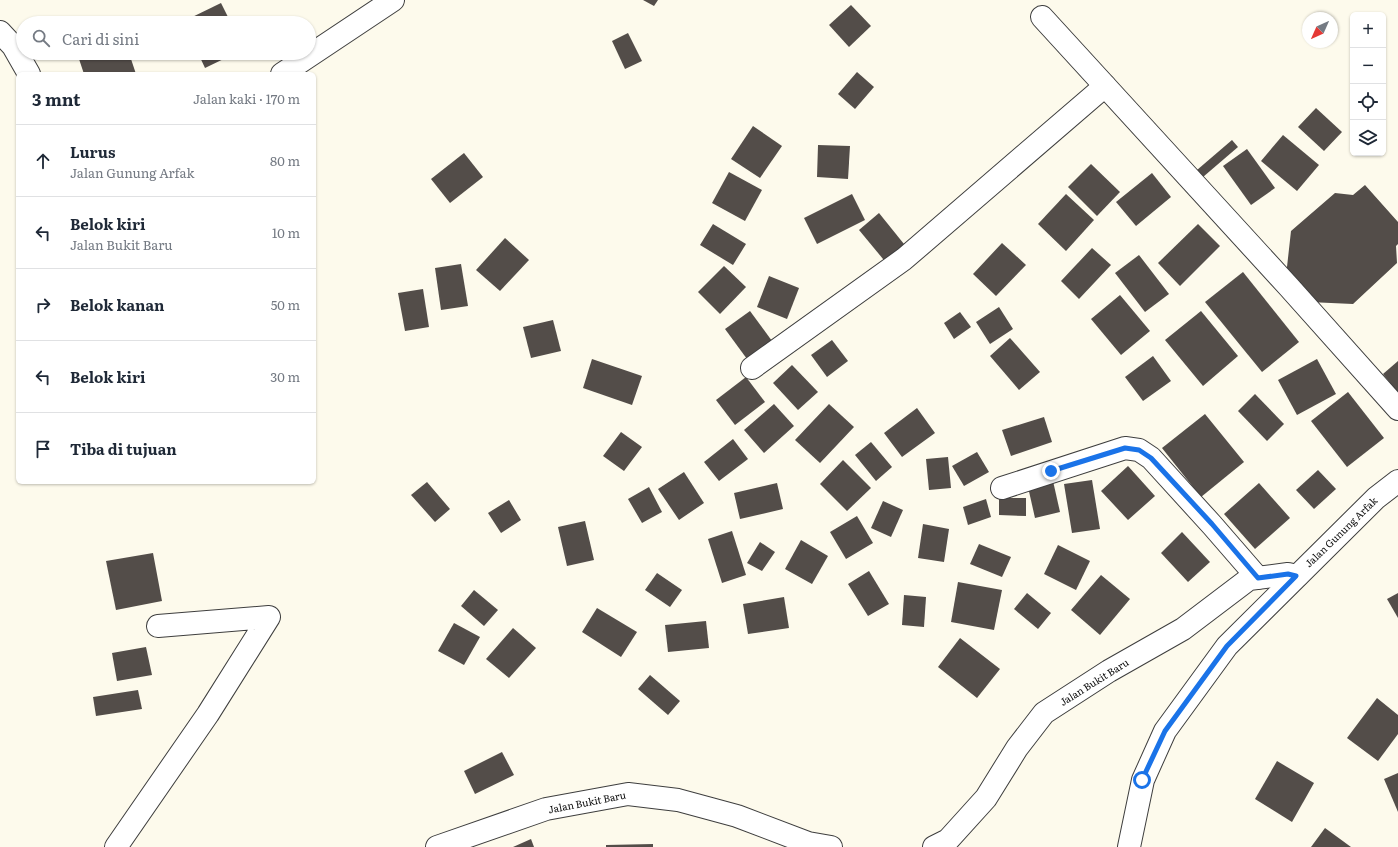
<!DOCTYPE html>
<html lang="id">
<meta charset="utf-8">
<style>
body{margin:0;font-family:Literata,serif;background:#f2f2f3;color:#1f2937}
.controls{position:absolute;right:12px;top:12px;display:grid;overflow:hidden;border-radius:6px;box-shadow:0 1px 3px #0004}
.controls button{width:36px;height:36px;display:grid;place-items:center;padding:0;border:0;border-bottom:1px solid #e0e1e3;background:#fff;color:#1f2937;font:20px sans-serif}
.compass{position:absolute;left:1302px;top:12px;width:36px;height:36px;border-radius:50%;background:#fff;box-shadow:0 1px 3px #0004;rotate:225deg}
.stop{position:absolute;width:12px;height:12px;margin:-9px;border:3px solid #1a73e8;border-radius:50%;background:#fff}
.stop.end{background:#1a73e8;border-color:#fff;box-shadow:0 1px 4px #0008}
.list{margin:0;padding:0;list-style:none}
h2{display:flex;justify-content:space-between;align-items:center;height:52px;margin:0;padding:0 16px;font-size:17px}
h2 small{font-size:13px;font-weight:400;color:#747a83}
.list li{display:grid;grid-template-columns:26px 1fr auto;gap:12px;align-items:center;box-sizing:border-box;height:72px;padding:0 16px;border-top:1px solid #e0e1e3}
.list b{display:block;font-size:15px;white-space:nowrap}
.list p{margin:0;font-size:13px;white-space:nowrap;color:#747a83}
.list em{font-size:13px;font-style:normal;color:#747a83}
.icon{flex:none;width:22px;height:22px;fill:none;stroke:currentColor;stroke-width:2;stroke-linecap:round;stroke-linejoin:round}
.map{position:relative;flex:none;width:1398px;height:847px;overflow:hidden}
.search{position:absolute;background:#fff;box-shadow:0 1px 3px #0004;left:16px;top:16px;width:300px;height:44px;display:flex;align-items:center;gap:10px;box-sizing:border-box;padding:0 14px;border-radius:22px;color:#747a83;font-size:15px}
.panel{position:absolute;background:#fff;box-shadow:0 1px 3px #0004;left:16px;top:72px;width:300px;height:412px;border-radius:6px}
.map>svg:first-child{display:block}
.building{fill:#534d49}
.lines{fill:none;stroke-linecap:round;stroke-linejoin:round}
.minor-casing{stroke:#3e3e3e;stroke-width:24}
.tertiary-casing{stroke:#3e3e3e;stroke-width:24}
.minor{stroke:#fff;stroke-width:22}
.tertiary{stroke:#fff;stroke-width:22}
.route{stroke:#1a73e8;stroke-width:5}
.labels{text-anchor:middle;stroke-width:4;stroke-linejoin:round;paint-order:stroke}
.street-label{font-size:10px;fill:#0b0b0b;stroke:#fff}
</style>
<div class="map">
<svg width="1398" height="847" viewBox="0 0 1398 847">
<rect width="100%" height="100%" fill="#fdfaec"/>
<!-- building -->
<g class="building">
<polygon points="643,0 658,0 654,6"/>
<polygon points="221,3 231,23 183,23 182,22"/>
<polygon points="851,5 871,26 849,47 829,25"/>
<polygon points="628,33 642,61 625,69 612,41"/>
<polygon points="77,53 129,53 136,74 84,74"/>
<polygon points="198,53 236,53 205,68"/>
<polygon points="857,72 874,87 855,109 838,94"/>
<polygon points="1316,108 1342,132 1324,151 1298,127"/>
<polygon points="753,126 782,146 760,178 731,159"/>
<polygon points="1283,135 1319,165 1297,191 1261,161"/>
<polygon points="1232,140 1238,147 1203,177 1197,170"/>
<polygon points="818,145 850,146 848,179 817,177"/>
<polygon points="1247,149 1275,188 1251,205 1223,166"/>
<polygon points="464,153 483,177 450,203 431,179"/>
<polygon points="1091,164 1120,192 1097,216 1068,187"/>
<polygon points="729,172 762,190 745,221 712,203"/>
<polygon points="1152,173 1171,197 1136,226 1116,202"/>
<polygon points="1365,185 1398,222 1398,244 1396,246 1397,263 1353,304 1309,302 1286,276 1291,231 1335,193 1353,195"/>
<polygon points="852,194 865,220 817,244 804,218"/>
<polygon points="1066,194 1094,220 1066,251 1038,224"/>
<polygon points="879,213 908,249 888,265 859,230"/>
<polygon points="713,224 746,244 733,265 700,245"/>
<polygon points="1198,224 1220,246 1180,286 1158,263"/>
<polygon points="505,238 529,260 500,291 476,270"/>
<polygon points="1002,243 1026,265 996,296 973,274"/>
<polygon points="1092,248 1111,265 1079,299 1061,281"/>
<polygon points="1139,255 1169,294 1145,312 1115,273"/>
<polygon points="461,264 468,306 441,310 435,268"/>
<polygon points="724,266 746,287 720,314 698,292"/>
<polygon points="1243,272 1299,342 1262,372 1205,302"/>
<polygon points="769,276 799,288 787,319 757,307"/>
<polygon points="423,289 429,327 405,331 398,293"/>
<polygon points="1120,295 1150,331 1121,355 1091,319"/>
<polygon points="999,307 1013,329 990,344 976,322"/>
<polygon points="750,311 772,341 747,359 725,329"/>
<polygon points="1201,311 1238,356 1203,386 1165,340"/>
<polygon points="960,312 971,327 954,339 944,323"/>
<polygon points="553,320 561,351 531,358 523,327"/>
<polygon points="1010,338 1040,372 1019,390 990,356"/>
<polygon points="832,340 848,361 827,377 811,355"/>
<polygon points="1153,356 1171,381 1143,401 1125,377"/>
<polygon points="592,359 642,376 632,405 583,388"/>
<polygon points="1317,359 1336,394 1297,415 1278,380"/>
<polygon points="1398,361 1398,393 1383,374"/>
<polygon points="792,365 818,392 798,410 773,383"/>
<polygon points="746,377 765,402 735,425 716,400"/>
<polygon points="1348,392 1384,438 1347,467 1311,421"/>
<polygon points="1255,394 1284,424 1267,441 1238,411"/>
<polygon points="774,404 794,426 764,453 744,430"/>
<polygon points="829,404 854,427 820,463 795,440"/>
<polygon points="917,408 935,433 902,457 884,433"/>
<polygon points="1205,414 1244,462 1201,497 1162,448"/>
<polygon points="1044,417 1052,442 1011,456 1002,430"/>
<polygon points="621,432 642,447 624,471 603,456"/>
<polygon points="733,439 748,459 719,481 704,462"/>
<polygon points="871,442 892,467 876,481 855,455"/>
<polygon points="977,452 989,472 964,486 952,466"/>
<polygon points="948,457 951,488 929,490 926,459"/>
<polygon points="843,460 871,488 847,511 820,484"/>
<polygon points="1128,466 1155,496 1128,520 1101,491"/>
<polygon points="1318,470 1336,489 1314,509 1296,490"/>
<polygon points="684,472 704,503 679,520 658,489"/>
<polygon points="1092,480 1100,529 1072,533 1064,484"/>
<polygon points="1053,481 1060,512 1035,518 1028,487"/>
<polygon points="427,482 450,509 435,522 411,495"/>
<polygon points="777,483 783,509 740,519 734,493"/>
<polygon points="1259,483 1290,518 1255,549 1224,514"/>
<polygon points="649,487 662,512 642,523 628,499"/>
<polygon points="999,498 1026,498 1026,516 999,515"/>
<polygon points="986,499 991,517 968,525 963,507"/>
<polygon points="509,500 521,520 501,533 488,513"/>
<polygon points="883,501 903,510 891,537 871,528"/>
<polygon points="857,516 873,543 846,559 830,532"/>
<polygon points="585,521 594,560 567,566 558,527"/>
<polygon points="923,524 949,529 944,562 918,558"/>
<polygon points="732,531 746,575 722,583 708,539"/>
<polygon points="1182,532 1210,562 1188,582 1161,553"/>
<polygon points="801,540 828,556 812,584 785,569"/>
<polygon points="760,542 775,552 762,571 747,563"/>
<polygon points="979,544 1011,557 1002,577 970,564"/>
<polygon points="1058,545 1090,561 1076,590 1044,574"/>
<polygon points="153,553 162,601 116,610 106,561"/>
<polygon points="869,571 889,604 868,616 848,584"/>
<polygon points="657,573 682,590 670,607 645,590"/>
<polygon points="1101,575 1130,599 1100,635 1071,610"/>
<polygon points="958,582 1002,590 994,630 951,622"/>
<polygon points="474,590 498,610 484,626 461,606"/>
<polygon points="1027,593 1051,613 1038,629 1014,609"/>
<polygon points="1398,593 1398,618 1387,599"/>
<polygon points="904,595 926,597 924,627 902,625"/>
<polygon points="784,597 789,628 748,634 743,604"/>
<polygon points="597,608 637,632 621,657 582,632"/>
<polygon points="706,621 709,648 668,652 665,625"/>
<polygon points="454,623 480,637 464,665 438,651"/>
<polygon points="513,628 536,648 509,678 486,659"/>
<polygon points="960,638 1000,669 977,698 938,667"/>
<polygon points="146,647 152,675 117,681 112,653"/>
<polygon points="650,675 680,701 668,715 638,689"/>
<polygon points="138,690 142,709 96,716 93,697"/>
<polygon points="1377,698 1398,715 1398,734 1378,761 1347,738"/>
<polygon points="502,752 514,775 475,794 464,771"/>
<polygon points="1277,761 1314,783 1292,822 1255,799"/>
<polygon points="1398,773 1398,812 1384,779"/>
<polygon points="1325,828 1351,847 1311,847"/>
<polygon points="531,839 534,847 513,847"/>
<polygon points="653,844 653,847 606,847 606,845"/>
</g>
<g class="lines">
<defs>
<g id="minor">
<polyline points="1042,17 1289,287 1398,409"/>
<polyline points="0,32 13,46 29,74"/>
<polyline points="282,74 393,0"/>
<polyline points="752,368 904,259 1105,86"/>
<polyline points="1002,488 1125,448 1139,450 1151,458 1212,525 1258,578"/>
<polyline points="116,847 208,714 269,617 158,626"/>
<polyline points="437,847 546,809 628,794 678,800 737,816 808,843 831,847"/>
<polyline points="934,847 948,840 986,798 1017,748 1044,713 1109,671 1183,629 1249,579 1288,574 1297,576"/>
</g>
<polyline id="tertiary" points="1129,847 1143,780 1165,731 1227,646 1376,498 1398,481"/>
</defs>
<!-- minor casing -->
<use href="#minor" class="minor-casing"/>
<!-- tertiary casing -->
<use href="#tertiary" class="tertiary-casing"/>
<!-- minor -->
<use href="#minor" class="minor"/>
<!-- tertiary -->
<use href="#tertiary" class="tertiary"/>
</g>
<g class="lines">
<!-- route -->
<polyline class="route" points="1051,471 1125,448 1139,450 1151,458 1212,524 1258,578 1288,574 1296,576 1227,646 1165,731 1142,780"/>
</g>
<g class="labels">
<!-- street labels -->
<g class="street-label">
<text transform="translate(1341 532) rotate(-44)" y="4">Jalan Gunung Arfak</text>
<text transform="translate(1094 682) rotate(-32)" y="4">Jalan Bukit Baru</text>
<text transform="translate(587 802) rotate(-11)" y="4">Jalan Bukit Baru</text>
</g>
</g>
</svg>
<div class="controls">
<button>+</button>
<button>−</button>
<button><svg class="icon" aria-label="locate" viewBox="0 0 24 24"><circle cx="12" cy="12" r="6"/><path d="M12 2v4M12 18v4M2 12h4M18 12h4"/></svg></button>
<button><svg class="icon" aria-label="layers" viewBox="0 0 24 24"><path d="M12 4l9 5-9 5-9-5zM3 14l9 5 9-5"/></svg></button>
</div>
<svg class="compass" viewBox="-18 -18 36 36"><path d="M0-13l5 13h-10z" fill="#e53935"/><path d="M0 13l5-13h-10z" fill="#747a83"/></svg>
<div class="stop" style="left:1142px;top:780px"></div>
<div class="stop end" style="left:1051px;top:471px"></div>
<div class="search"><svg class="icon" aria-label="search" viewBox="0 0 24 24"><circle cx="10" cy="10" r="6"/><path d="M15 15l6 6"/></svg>Cari di sini</div>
<section class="panel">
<h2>3 mnt<small>Jalan kaki · 170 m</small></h2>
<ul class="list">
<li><svg class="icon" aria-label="ahead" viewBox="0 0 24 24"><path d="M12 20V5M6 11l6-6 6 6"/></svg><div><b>Lurus</b><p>Jalan Gunung Arfak</p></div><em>80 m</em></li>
<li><svg class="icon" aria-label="left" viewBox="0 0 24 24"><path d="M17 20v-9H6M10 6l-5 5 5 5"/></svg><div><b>Belok kiri</b><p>Jalan Bukit Baru</p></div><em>10 m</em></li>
<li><svg class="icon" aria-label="right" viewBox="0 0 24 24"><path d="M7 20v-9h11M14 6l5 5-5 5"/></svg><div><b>Belok kanan</b></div><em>50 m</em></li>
<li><svg class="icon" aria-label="left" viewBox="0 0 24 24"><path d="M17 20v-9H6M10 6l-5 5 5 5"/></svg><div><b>Belok kiri</b></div><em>30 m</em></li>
<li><svg class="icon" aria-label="arrive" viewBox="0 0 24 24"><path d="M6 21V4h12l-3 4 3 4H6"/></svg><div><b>Tiba di tujuan</b></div></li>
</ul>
</section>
</div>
